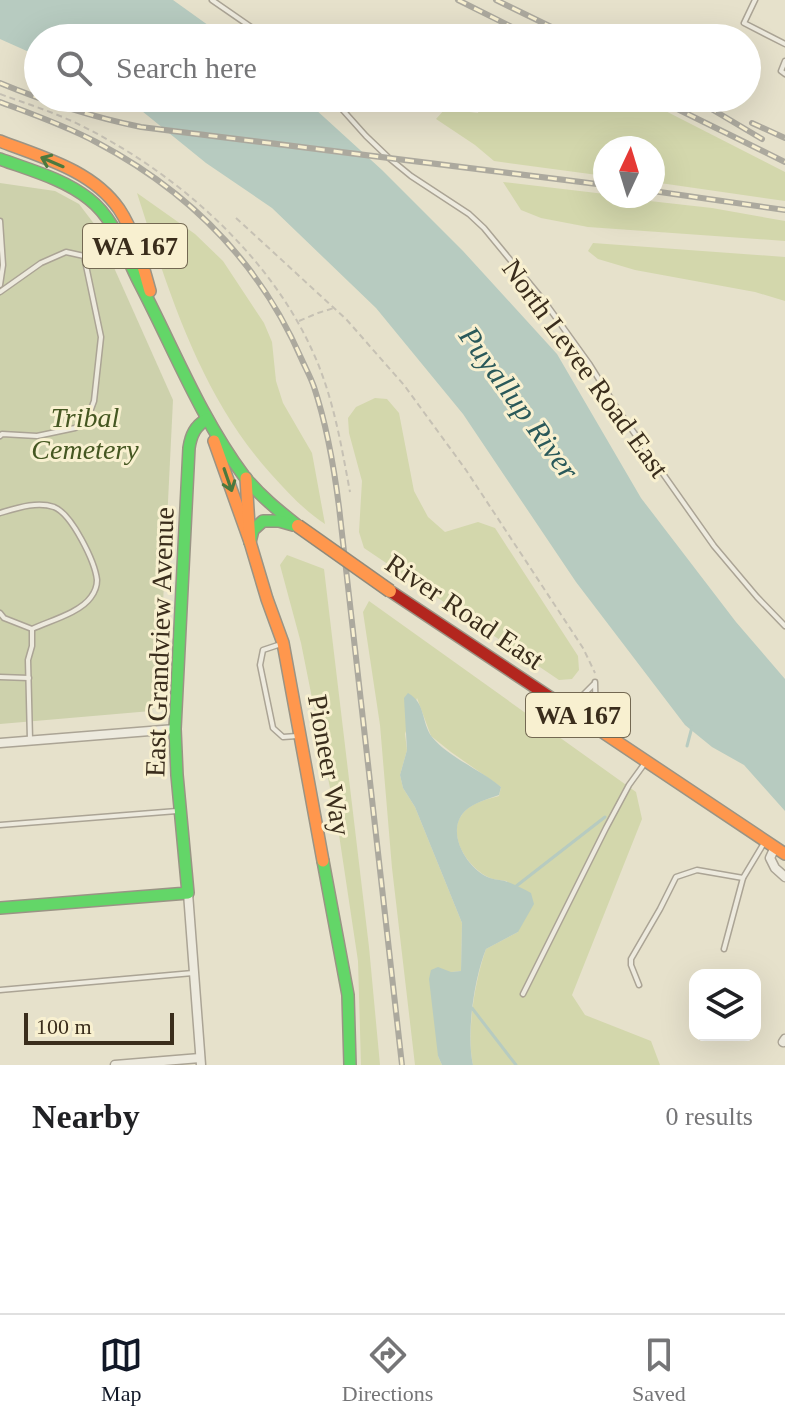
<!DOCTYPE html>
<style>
body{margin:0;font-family:Georgia,serif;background:#f2f2f2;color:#202124}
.controls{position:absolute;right:24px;bottom:24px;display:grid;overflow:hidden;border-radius:16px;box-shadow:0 8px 32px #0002}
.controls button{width:72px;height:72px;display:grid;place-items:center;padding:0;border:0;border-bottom:2px solid #e0e0e0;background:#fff;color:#202124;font:40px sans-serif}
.compass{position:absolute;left:593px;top:136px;width:72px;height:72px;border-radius:50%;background:#fff;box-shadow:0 8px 32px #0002;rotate:4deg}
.scale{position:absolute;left:24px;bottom:20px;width:150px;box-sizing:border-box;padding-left:8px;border:4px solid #3a2d1c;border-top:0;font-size:22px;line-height:28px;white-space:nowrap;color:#3a2d1c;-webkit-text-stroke:6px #f8f0d0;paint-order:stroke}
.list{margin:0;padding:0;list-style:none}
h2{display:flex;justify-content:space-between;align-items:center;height:104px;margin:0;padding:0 32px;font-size:34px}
h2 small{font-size:26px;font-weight:400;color:#757577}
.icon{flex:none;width:44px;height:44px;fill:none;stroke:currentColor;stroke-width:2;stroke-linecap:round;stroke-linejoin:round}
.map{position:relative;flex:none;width:785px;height:1065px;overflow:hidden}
.search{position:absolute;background:#fff;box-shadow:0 8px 32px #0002;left:24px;right:24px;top:24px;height:88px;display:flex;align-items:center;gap:20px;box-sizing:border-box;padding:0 28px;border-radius:44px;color:#757577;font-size:30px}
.sheet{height:248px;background:#fff}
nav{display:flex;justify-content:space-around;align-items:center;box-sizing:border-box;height:112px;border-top:2px solid #e0e0e0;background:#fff;font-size:22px;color:#757577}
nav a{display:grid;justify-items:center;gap:4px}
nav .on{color:#111827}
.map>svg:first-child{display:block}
.green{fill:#d3d7ac}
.cemetery{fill:#cdd1ac}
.water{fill:#b7cbc0}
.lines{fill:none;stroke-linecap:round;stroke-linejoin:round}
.stream{stroke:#b7cbc0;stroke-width:3}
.lane-casing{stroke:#aba495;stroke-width:7}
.street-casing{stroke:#aba495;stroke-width:11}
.fast-casing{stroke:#9a9485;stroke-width:14}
.slow-casing{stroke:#9a9485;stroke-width:14}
.jam-casing{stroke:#9a9485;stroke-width:14}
.path{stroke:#c6c1b4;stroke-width:2;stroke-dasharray:6 4;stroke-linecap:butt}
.lane{stroke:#edeade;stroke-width:4}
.street{stroke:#edeade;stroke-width:8}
.fast{stroke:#63d668;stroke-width:11}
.slow{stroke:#ff974d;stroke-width:11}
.jam{stroke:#b3261e;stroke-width:11}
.rail-casing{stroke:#aca99e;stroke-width:6}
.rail{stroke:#f8f0d0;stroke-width:3;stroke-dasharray:9;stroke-linecap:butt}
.slow-bridge-casing{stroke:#908a7b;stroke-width:15;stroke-linecap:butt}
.slow-bridge{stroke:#ff974d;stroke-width:12}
.oneway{stroke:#4c793e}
.labels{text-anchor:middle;stroke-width:6;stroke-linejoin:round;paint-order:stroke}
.shield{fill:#f8f0d0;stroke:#736852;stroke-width:2}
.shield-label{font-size:26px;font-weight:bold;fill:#3a2d1c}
.street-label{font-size:28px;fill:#3a2d1c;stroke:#f8f0d0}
.park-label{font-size:28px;font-style:italic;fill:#455721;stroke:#f8f0d0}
.water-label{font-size:30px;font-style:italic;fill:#2a595a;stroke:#f8f0d0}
</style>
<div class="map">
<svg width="785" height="1065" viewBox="0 0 785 1065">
<rect width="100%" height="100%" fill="#e6e1cb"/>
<!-- green -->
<g class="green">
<polygon points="483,98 640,98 785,172 785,201 653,182 653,148 605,148 605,176 494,161 475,145 436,119 445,109 478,113"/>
<polygon points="503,182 605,194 605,196 712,208 785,221 785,241 588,227 541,218 521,210"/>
<path d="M137 193 195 234 223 261 264 323 272 342 276 381 283 403 312 453 325 524C304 510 288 493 271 474 200 395 169 293 137 193Z"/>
<polygon points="593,243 785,257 785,301 755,292 635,270 598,259 588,251"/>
<polygon points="375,398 387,399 399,413 414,491 428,517 445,532 478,522 495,528 578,656 579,670 572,679 559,680 364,548 359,532 362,481 349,433 348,418 356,407"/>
<polygon points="287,555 324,569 369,947 380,1065 361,1065 358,961 338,828 301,643 280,565"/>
<path d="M369 601 636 792 642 819 572 995 585 1015 651 1041 660 1065H473C466 1033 475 980 486 949L518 932 507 881C501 880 493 880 488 877 467 867 445 833 464 812 472 803 487 799 499 796L501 787 451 752 431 736 417 698 405 734 407 750 400 775 403 788 415 807 462 923 461 971 451 972 438 1056 442 1065H415L392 868 380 725 363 612Z"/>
</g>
<!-- cemetery -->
<polygon class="cemetery" points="0,183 55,191 79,204 95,225 173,400 158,705 151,711 0,724"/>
<!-- water -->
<g class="water">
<polygon points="0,0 173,0 226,38 38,38 38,56 0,39"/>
<polygon points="121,98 303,98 382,170 463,251 557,354 641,498 736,622 785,679 785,811 744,765 712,747 685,725 576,582 463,414 376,308 272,208 206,163 137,107"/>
<path d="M408 693C426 703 421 722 432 737 448 757 481 770 501 787L499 795C488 799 473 803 465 811 444 832 468 870 490 878 496 880 503 880 508 882 516 885 524 889 531 893L534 904 518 932 486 949C474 979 466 1034 473 1065H442L438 1056 429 979 431 970 438 967 451 972 461 971 462 923 415 807 403 788 400 775 407 750 404 698Z"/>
</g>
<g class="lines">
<!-- stream -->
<g class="stream">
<polyline points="687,746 692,727"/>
<polyline points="515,887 605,817"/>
<polyline points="472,1008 516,1065"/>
</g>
<defs>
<g id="lane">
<polyline points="212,0 267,38"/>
<polyline points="755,0 744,23 785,44"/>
<polyline points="785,61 781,71 785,74"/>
<polyline points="332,98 366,136 389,158 411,176 469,214 484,228 544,301 590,365 618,410 714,546 757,597 785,626"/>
<polyline points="0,221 3,265 0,285"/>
<polyline points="0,292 41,263 66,252 84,256 101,337 94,401 87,420 75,428 37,436 2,434 0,436"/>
<path d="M0 513C17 508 37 501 54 507 72 514 95 562 97 580 97 586 94 593 91 597 80 613 49 621 32 629L4 618 0 613"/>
<polyline points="281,644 263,650 260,665 273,728 283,737 297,736"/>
<polyline points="0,677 29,678"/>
<polyline points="595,682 596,725"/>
<polyline points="566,705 582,696 594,684"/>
<polyline points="30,740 28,660 32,646 32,629"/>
<polyline points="0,825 177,811"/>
<polyline points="724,949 743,878 764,843"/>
<polyline points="639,985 631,965 631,959 660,909 676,877 697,870 743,878"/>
<polyline points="0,990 193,973"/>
<polyline points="523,994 606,828 629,785 645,763"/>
</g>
<g id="street">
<polyline points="0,743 175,729"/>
<polyline points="775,847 770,858 775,868 785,877"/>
<polyline points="188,893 201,1065"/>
<polyline points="783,1042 785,1039"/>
<polyline points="115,1065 200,1058"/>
</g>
<g id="fast">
<path d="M0 159C30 170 64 179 89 199 116 220 124 253 139 282 173 347 200 417 244 476 259 495 279 511 298 526"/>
<polyline points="250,542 253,530 263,521 279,521 293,525"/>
<polyline points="323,861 348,995 350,1065"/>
<path d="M0 908 188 893 177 775 175 729 189 448C191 435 195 426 207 419"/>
</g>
<g id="slow">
<path d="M0 141C41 157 92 170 119 209 135 233 142 263 150 291"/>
<polyline points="214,441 250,542"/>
<polyline points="246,478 250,542 267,599 283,643 323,861"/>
<polyline points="592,725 785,854"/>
</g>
<polyline id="jam" points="390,591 592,725"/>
</defs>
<!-- lane casing -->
<use href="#lane" class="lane-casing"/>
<!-- street casing -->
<use href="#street" class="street-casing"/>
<!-- fast casing -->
<use href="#fast" class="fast-casing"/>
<!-- slow casing -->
<use href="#slow" class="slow-casing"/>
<!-- jam casing -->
<use href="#jam" class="jam-casing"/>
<!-- path -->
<g class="path">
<path d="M0 94C27 104 54 112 80 125 174 171 268 253 312 350 333 395 341 444 350 492"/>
<polyline points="236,218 346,319 404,385 466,470 583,648 595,673"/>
<polyline points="299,321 318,313 334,308"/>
</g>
<!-- lane -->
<use href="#lane" class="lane"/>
<!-- street -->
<use href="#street" class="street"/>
<!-- fast -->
<use href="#fast" class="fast"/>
<!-- slow -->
<use href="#slow" class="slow"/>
<!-- jam -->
<use href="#jam" class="jam"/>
<defs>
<g id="rail">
<polyline points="458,0 534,38"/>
<polyline points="496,0 574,38"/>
<path d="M0 83C46 102 92 117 141 127L605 185"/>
<polyline points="655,98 785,162"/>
<polyline points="693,98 762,139"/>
<path d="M0 102C32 114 66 126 96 142 189 191 260 263 302 360 306 369 311 378 314 387 327 426 334 467 339 507L402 1065"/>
<polyline points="752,123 785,138"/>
<polyline points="653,191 785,210"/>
</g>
</defs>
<!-- rail casing -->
<use href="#rail" class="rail-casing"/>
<!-- rail -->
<use href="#rail" class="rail"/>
<defs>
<polyline id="slow-bridge" points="298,526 390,591"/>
</defs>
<!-- slow-bridge casing -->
<use href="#slow-bridge" class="slow-bridge-casing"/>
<!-- slow-bridge -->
<use href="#slow-bridge" class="slow-bridge"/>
</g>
<!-- one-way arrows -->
<defs><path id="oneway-shaft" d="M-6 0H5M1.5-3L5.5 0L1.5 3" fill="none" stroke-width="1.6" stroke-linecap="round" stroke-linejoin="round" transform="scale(2)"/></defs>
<g class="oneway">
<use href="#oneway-shaft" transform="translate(52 162) rotate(-157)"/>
<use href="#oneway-shaft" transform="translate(228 480) rotate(71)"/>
</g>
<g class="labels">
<!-- shield labels -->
<g class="shield">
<rect x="83" y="224" width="104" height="44" rx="6"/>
<rect x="526" y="693" width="104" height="44" rx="6"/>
</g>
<g class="shield-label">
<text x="135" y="255">WA 167</text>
<text x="578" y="724">WA 167</text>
</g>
<!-- street labels -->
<g class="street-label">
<text transform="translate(586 368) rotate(54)" y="10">North Levee Road East</text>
<text transform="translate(465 611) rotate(34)" y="10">River Road East</text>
<text transform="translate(159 642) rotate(-88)" y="10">East Grandview Avenue</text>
<text transform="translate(330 765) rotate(80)" y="10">Pioneer Way</text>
</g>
<!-- park labels -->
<g class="park-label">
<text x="85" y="427">Tribal<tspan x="85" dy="32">Cemetery</tspan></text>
</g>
<!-- water labels -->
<g class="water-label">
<text transform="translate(519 403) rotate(54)" y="10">Puyallup River</text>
</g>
</g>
</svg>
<div class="controls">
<button><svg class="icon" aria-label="layers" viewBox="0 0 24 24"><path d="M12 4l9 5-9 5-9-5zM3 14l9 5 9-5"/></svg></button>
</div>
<svg class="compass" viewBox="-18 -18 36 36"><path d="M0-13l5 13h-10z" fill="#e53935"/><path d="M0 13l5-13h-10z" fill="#757577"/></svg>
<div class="scale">100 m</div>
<div class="search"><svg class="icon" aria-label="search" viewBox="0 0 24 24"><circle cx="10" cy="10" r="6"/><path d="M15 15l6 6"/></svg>Search here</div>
</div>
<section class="sheet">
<h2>Nearby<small>0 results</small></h2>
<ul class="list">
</ul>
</section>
<nav>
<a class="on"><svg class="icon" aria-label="map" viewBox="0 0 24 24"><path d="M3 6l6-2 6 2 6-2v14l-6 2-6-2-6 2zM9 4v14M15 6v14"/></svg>Map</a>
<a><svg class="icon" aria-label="directions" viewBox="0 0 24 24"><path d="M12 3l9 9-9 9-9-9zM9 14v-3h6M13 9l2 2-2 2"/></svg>Directions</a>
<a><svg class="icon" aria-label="saved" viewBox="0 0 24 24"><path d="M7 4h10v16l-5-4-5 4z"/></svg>Saved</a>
</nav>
